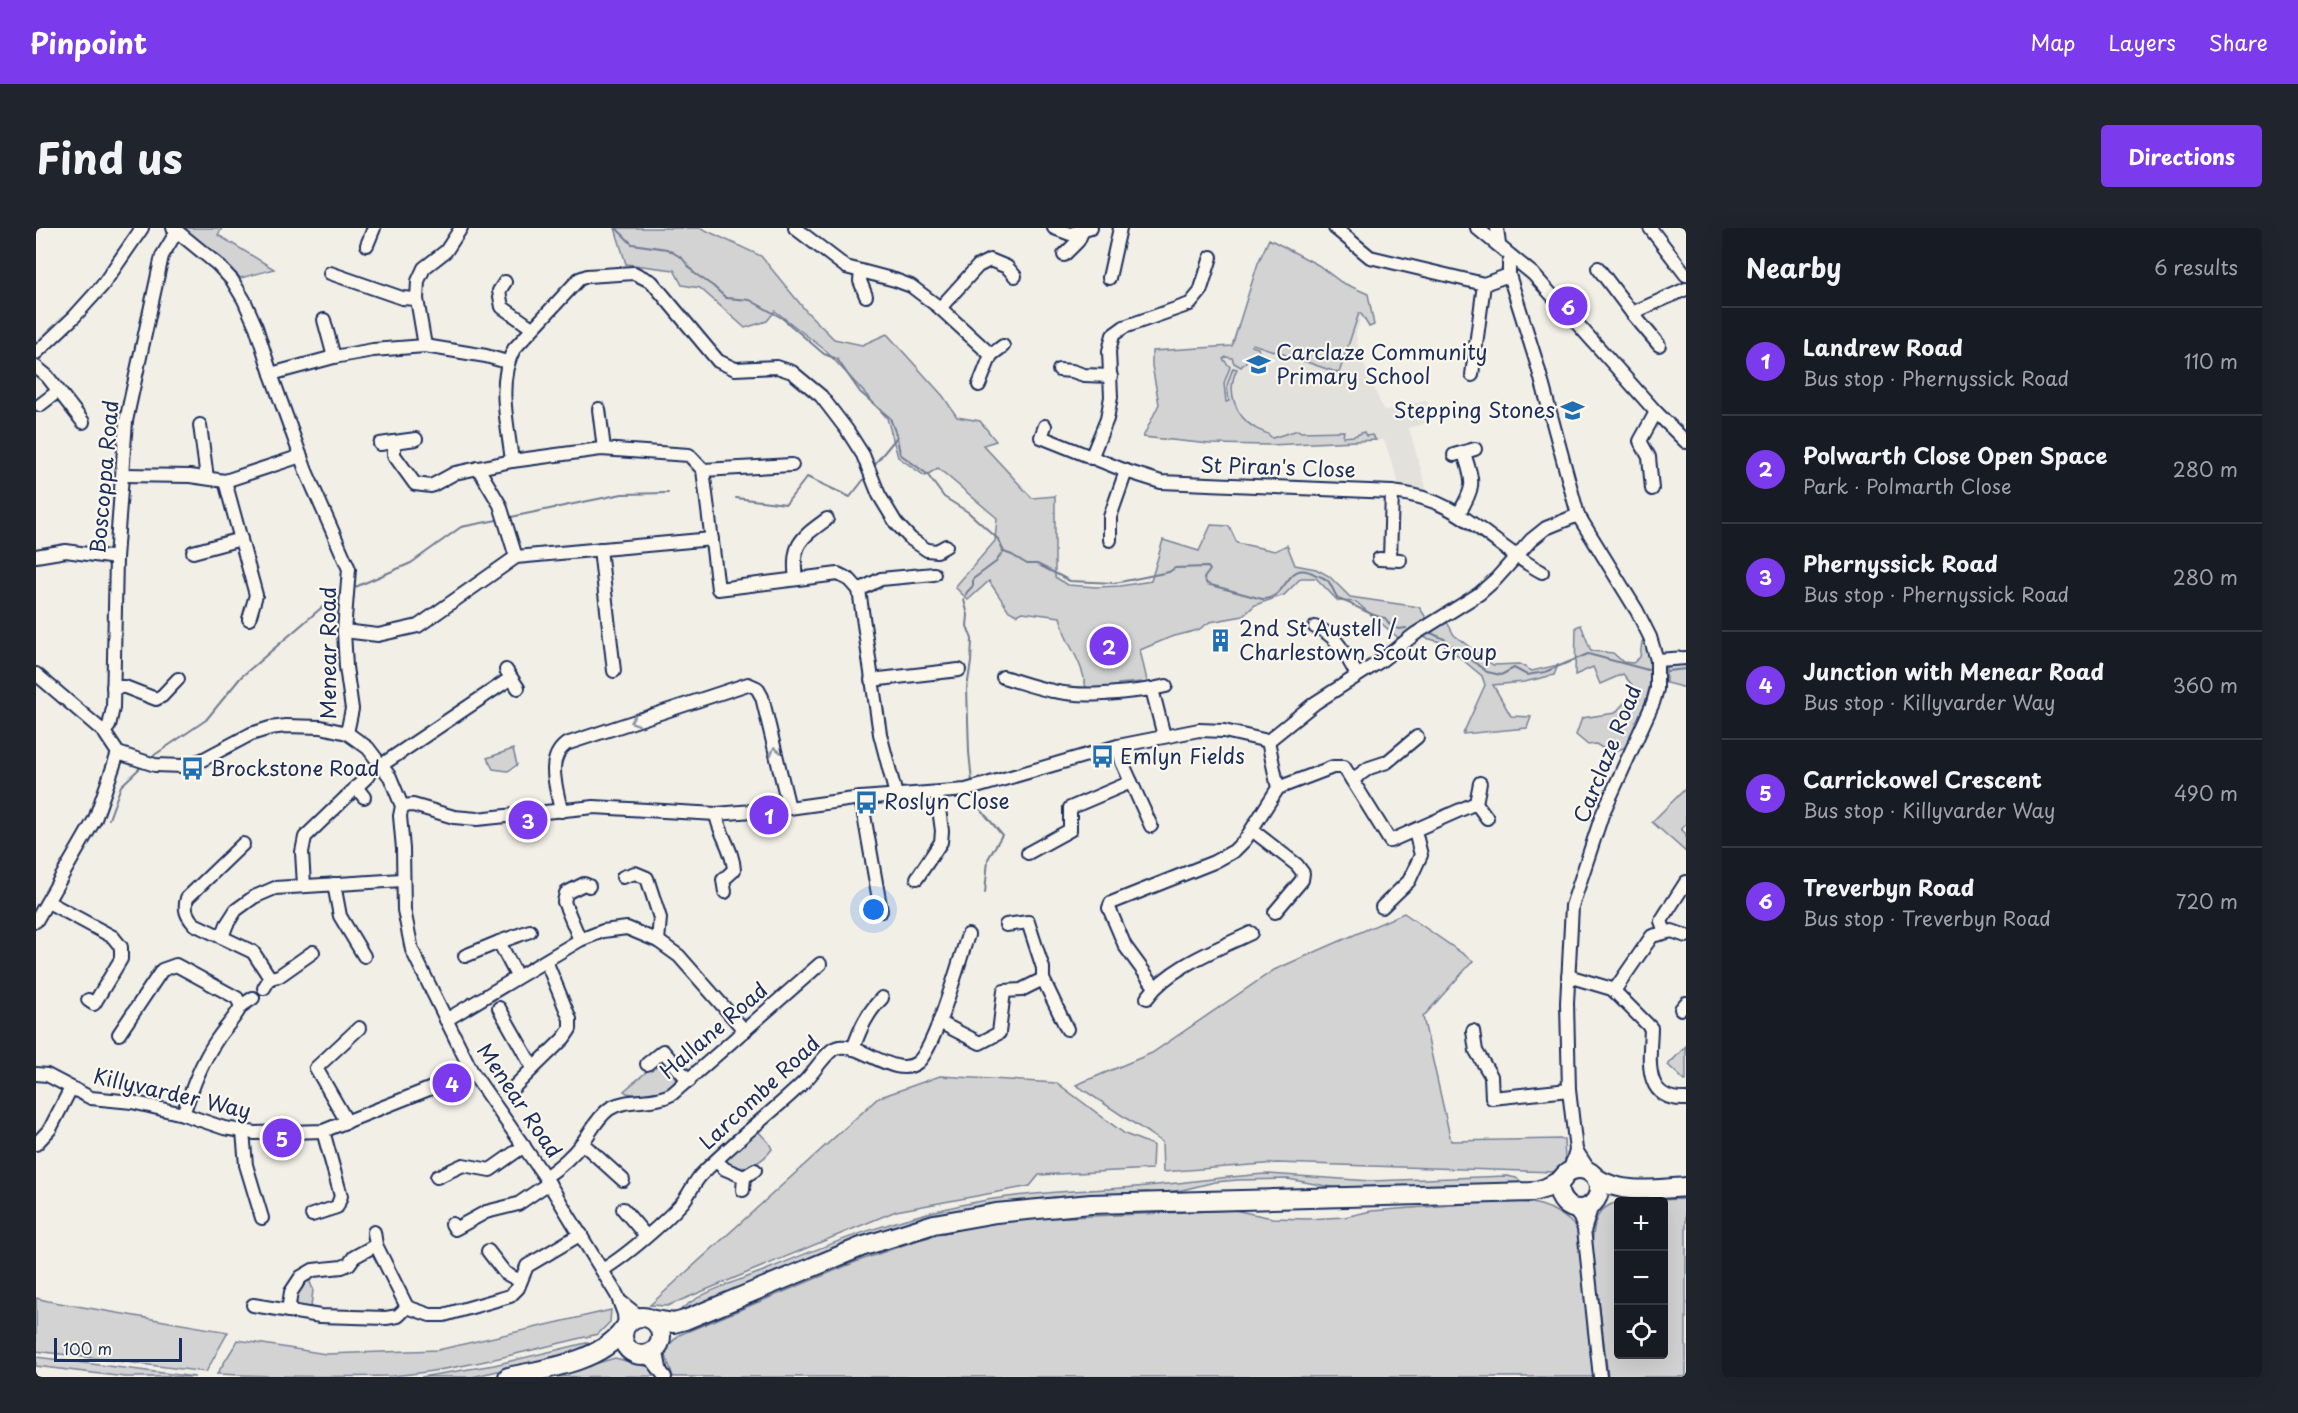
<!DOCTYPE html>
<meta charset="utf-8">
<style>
body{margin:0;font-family:"Playpen Sans",sans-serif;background:#20242c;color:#f1f3f6}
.controls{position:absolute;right:18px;bottom:18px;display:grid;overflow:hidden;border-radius:6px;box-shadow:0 6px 24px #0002}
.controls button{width:54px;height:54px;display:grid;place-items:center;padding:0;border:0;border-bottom:2px solid #363941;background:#171b24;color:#f1f3f6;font:30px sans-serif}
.scale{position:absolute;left:18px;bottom:15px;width:128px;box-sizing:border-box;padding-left:6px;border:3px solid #1b2f5e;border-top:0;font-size:16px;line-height:21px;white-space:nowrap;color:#1b2f5e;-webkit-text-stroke:4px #fbf7ec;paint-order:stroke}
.you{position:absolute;left:838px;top:682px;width:21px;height:21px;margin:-15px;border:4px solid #fff;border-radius:50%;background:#1a73e8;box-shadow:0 0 0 9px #1a73e833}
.badge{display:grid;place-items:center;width:39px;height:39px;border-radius:50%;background:#7c3aed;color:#fff;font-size:20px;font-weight:700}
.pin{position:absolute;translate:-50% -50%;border:3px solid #fff;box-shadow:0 2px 6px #0006}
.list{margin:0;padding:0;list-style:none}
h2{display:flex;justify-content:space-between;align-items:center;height:78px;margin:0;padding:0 24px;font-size:26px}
h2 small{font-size:20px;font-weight:400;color:#9ea1a6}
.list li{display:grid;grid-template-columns:39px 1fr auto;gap:18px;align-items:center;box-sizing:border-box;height:108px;padding:0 24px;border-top:2px solid #363941}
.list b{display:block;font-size:22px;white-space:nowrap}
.list p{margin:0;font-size:20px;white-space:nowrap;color:#9ea1a6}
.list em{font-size:20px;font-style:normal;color:#9ea1a6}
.icon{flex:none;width:33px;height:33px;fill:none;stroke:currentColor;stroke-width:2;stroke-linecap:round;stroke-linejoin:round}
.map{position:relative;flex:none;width:1650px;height:1149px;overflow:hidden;border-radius:6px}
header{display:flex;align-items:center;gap:36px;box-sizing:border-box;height:84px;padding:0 30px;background:#7c3aed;color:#fff}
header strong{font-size:28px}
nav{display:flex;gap:33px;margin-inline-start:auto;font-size:21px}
.intro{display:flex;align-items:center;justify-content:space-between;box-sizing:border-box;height:144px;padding:0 36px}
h1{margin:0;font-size:42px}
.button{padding:15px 27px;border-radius:6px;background:#7c3aed;color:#fff;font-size:21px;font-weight:700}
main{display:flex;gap:36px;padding:0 36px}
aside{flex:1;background:#171b24;border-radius:6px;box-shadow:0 6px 24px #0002}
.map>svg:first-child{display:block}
.built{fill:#e2e1dc}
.green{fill:#d2d3d2;stroke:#768198;stroke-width:1.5}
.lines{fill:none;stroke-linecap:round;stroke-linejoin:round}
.stream{stroke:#707b93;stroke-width:2}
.minor-casing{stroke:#1b2f5e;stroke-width:16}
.highway-casing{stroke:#1b2f5e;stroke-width:22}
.minor{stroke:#fbf7ec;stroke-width:12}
.highway{stroke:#fbf7ec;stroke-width:18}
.oneway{stroke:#8b93a5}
.labels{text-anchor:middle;stroke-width:4.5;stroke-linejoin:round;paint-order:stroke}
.poi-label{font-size:21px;fill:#1b2f5e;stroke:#fbf7ec;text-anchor:start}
.street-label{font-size:21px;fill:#1b2f5e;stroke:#fbf7ec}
</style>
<header>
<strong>Pinpoint</strong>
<nav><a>Map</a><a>Layers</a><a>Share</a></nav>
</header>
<div class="intro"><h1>Find us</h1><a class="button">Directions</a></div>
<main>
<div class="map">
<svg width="1650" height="1149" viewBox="0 0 1650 1149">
<rect width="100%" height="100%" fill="#f2efe6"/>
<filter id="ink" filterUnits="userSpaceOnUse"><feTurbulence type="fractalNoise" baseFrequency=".0167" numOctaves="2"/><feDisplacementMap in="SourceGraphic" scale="12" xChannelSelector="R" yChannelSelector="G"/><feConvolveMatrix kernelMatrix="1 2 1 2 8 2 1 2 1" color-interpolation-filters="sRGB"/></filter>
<g filter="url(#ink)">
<!-- built -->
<polygon class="built" points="1233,11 1282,37 1305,54 1332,66 1320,106 1323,125 1348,183 1391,172 1396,194 1373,200 1391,263 1364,258 1348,212 1234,217 1174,216 1107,209 1123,176 1116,138 1146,122 1196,118 1222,35"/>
<!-- green -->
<g class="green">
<polygon points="142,0 186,0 182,7 238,41 205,50"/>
<path d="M579 0H665L725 28 770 83 798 111 826 117 851 106 907 168 921 189 944 193 960 213 947 217 996 270 1019 268V349L1032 357 1061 359 1084 358 1115 353 1127 312 1163 323 1175 297 1193 298 1201 315 1239 323 1251 317 1259 337 1280 341 1293 348 1314 369 1383 379 1393 394 1365 412 1320 374 1302 373 1280 350H1265L1248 367 1219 377 1207 388 1174 394 1162 402 1135 409 1104 422 1112 457 1105 458V454L1082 456V462L1050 463C1049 446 1042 432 1034 417 1029 409 1027 398 1024 389L987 384 981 387 973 383 953 353 932 372 919 359 959 313 961 290 902 240 889 248 862 229 851 190 826 162 789 122 739 83 731 93 709 100 664 60 646 57 638 42 590 36Z"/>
<path d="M1233 11 1282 37 1305 54 1332 66 1338 97 1333 99 1326 87 1323 85 1303 145 1217 116 1215 118 1222 120 1223 125 1214 129 1205 139 1198 135 1196 130 1190 129 1187 131 1194 139 1188 155 1190 174 1193 173 1191 157 1197 140 1201 141C1190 163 1199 188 1219 200 1225 204 1232 204 1236 210L1262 202 1265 204 1308 203 1307 209 1318 208 1328 204 1330 208 1336 207 1340 212 1234 217 1174 216 1107 209 1123 176 1116 138V123L1196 118 1222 35Z"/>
<polygon points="1411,394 1418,407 1457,437 1483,436 1496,443 1522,437 1518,447 1488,454 1457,457 1475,488 1495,489 1491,500 1427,506 1449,457 1446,448 1405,414 1386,409"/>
<path d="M1545 397 1555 423 1577 425 1587 434 1597 435 1604 429 1606 414 1609 408C1623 457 1609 475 1590 519L1574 525 1560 516 1552 517 1540 507 1546 490 1579 485 1600 462 1587 446 1564 456 1557 439 1539 447 1540 399Z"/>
<polygon points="1650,436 1650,460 1630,455 1630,439"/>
<polygon points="477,521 481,537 472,543 457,541 451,530"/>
<polygon points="1650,560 1650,595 1645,601 1650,606 1650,624 1616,594"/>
<polygon points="1368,685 1437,733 1387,789 1415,913 1528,911 1529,934 1517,944 1241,935 1127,944 1126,914 1040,857 1116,825 1238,742"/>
<polygon points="1650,818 1650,853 1649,853 1632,837"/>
<path d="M623 833C631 834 638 843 640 851 632 871 608 868 591 865L588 863Z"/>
<polygon points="904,848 1021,855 1089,906 1117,917 1116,941 1003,947 994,958 860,983 631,1078 614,1077 842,870"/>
<path d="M722 903 733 915 736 921C726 935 708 945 692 936L690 930Z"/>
<path d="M1232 946 1335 953 1471 948 1480 950 1489 956 1306 961 1252 951 1202 952 1179 954 1146 962 1114 966 1112 964 1019 969 968 975 905 986 793 1023 641 1085C664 1063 700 1054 730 1042 801 1012 875 985 951 972 1003 963 1057 963 1110 958 1150 955 1191 948 1232 946Z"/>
<path d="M1650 971V1149H1572L1556 1016C1558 995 1559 980 1582 974V1126H1628V974L1583 973Z"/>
<path d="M1443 975C1487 975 1510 967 1543 1002L1557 1149H637L630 1128 633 1117 643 1107 822 1033 882 1012 940 997 1010 990 1198 982 1236 990 1271 991 1309 989 1335 983Z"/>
<polygon points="273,1051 277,1062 275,1079 262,1077 260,1073 263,1062"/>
<polygon points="0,1070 12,1073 192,1104 170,1144 0,1123"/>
<path d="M575 1082 574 1094 562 1106C494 1122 425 1142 356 1148 300 1149 237 1149 181 1146L202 1112 290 1126 402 1122Z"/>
<polygon points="550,1115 561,1116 492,1136 436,1149 385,1149 458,1137"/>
<polygon points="0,1129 159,1149 89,1149 0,1138"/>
<polygon points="579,1130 617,1140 621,1148 514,1149"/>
</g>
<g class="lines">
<!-- stream -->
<g class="stream">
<path d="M580 0 596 16 631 21 646 30 658 45 677 58 690 70 714 72 746 90 788 126 801 131 824 164 854 190 861 209 864 226 891 246 908 269 932 284 962 311 968 324 976 327 991 336H1001L1007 339 1034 353 1079 355 1133 344 1139 340 1172 339 1174 342 1168 350 1171 356 1226 371C1254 371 1249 329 1280 347 1284 348 1291 351 1293 354 1296 359 1299 366 1302 371 1319 376 1333 388 1349 390L1355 398 1363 401 1370 400"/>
<polyline points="838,237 861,209"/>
<polyline points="700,270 750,276 771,249 814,269 829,250"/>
<polyline points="475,289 586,266 632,265"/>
<polyline points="317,360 375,335 425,299 461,292"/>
<polyline points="1393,404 1410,412 1417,420 1424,423 1451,444 1465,447 1478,440 1491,447 1509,444 1552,426 1612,442"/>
<polyline points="1631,443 1650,441"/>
<polyline points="117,528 170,492 205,449 299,368"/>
<polyline points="936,554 933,524 931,460 935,434 936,411 931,398 932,387 928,372 931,364 937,358 937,351 960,334 967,323"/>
<polyline points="941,577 966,607 952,631 949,665"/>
<polyline points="73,591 85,558 104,540"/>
</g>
<defs>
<g id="minor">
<polyline points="137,0 181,36 196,52 208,72 220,99 235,146 270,243 313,341 308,403 310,439 316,481 311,505"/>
<polyline points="759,0 810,39 859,52 875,58 904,80 955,127 943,157"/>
<polyline points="1018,0 1034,6 1055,0"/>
<polyline points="1299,0 1334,29 1448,56 1473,47"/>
<polyline points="1441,0 1497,46 1620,184 1650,214"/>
<polyline points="1461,0 1463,17"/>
<polyline points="1614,0 1650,47"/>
<polyline points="331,17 338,0"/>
<polyline points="1028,27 1042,13 1047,2"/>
<polyline points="1476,29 1473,35 1473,47 1501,136 1542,287 1601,383 1614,409 1621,432 1621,461 1617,475 1566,587 1536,678 1531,775 1533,862 1540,922 1555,945"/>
<polyline points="1562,40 1596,85 1650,61"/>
<polyline points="825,43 824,53 830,68"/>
<polyline points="294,45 366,70 381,71"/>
<polyline points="1073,50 1084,0"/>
<polyline points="469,54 463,63 466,79 496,100"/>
<polyline points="904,80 942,38 954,32 971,39 979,48"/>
<polyline points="1596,85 1623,117"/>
<polyline points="288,92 298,129"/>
<polyline points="389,118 381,71 382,53 388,40 410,23 425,0"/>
<polyline points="0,125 38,89 66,58 106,0"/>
<polyline points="955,127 967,118"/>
<polyline points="0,139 11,148 47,194"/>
<polyline points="1023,142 1036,143 1048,147 1075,148"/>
<polyline points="235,146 298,129 337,122 389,118 450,128 471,134"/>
<polyline points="1436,147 1448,56"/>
<polyline points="4,177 21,164"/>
<polyline points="563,181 568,221"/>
<polyline points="164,197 171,250"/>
<path d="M1009 198 1005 209 1090 243 1125 254 1356 264C1425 270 1450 314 1506 344"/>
<polyline points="380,211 358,214 358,227 379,256 395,258 419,245 476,233 565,221 653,227 667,242 682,361 802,346 814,352 823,362 844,506 860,567"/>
<polyline points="344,216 358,214"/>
<polyline points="1418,227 1439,221"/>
<polyline points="1055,230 1071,191 1075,169 1073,123 1077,107 1088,99 1154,76 1164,64 1175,29"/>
<path d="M476 233C472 197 460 154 478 121L543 51 551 48 598 45 616 54 682 133 699 141 741 139 756 144 785 168 811 202 827 227 843 267 860 295 875 311 891 322 901 323 910 318"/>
<polyline points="442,240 464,277 480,329"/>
<polyline points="667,242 756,237"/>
<polyline points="87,247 154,248 189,253 265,228"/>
<polyline points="189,253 220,367 213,391"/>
<polyline points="1616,261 1613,229 1604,213 1620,184"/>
<path d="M1423 285C1440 257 1437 254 1428 225"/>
<polyline points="1074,312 1074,289 1090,243"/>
<polyline points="564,321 578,443"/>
<polyline points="157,324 205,311"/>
<polyline points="0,328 30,323 80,330"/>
<polyline points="1343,331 1364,332"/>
<polyline points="1354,331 1356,264"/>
<path d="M760 351C755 316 765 310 791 291"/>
<polyline points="823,362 845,351 898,346"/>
<path d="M1279 399C1301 406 1310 428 1321 447"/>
<polyline points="308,403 342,407 382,398 480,329 676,311"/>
<polyline points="1621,432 1650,430"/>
<polyline points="470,442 482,460"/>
<polyline points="0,446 68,504 82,525 119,537 147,538 166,532 215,506 234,500 250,498 285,499 311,505 332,520 354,549 366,578 364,588 367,621 368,682 376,722 436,844 509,949 581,1067 588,1086 589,1098"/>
<path d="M967 449C984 454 1000 460 1017 463 1049 470 1084 465 1116 461L1128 508"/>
<polyline points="835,452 923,442"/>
<polyline points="77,459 89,459 120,471 126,468 142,451"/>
<polyline points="1116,461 1130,458"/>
<polyline points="68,504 73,498 77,480 80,330 90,193 126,28 141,3"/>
<polyline points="1082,518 1086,534 1115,598"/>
<polyline points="347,536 475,450"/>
<polyline points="1316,552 1333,540 1351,534 1381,509"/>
<polyline points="320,559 328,569"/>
<polyline points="1242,560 1297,539 1308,539 1354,613 1440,575 1444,555"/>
<polyline points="825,570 845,683"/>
<polyline points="1440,575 1451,590"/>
<polyline points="366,578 377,577 418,589 441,591 558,579 680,586 753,580 825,570 930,562 1082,518 1163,502 1188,503 1232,513 1279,475 1346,432 1379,406 1443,366 1460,351 1495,312 1510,300 1542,287"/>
<path d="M525 583C521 560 509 532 530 516L712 456 721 460 726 469 753 580"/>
<path d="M680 586C683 606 697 621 698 642L687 652 689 664"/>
<polyline points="1216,602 1261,637 1267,645 1266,652 1239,684"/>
<path d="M207 616 151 670C148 681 150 687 158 696L217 724 234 750 243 748 277 724"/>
<polyline points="992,625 1034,602 1034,580 1095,554"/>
<polyline points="587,649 599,645 611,650 624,690 622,713"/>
<polyline points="881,650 905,614 906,603 901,566"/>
<polyline points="298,656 304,688 328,728"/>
<polyline points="268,657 266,624 269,609 332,548"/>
<polyline points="12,674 77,709 85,719 85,731 58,776 52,772"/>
<polyline points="1346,679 1373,653 1385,627 1379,603"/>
<polyline points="0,693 59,591 82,525"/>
<polyline points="1629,704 1625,693 1650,654"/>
<polyline points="186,709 191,696 200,682 218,669 239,660 366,652"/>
<polyline points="544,712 528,674 530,665 548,656 553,658"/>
<polyline points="463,714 494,703"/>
<polyline points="429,728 463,714 481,748"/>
<path d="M1532 748 1576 761 1615 800C1614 831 1606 873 1650 871"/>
<polyline points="1007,751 1031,801"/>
<polyline points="1119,759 1089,718 1073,680 1075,675 1178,634 1198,623 1209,612 1242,560 1232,513"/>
<polyline points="228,760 234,750"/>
<polyline points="1578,763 1616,708 1636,703 1650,708"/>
<path d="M1111 770C1133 739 1182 721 1215 705"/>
<polyline points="205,778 217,770"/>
<polyline points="463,780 497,840"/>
<polyline points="1645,781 1650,775"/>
<polyline points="410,792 544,712 567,703 591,700 622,713 643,728 709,803"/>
<polyline points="903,794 944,815 963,805 968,763 985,762 1007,751 1007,740 992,694 970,697"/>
<polyline points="1437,803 1440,823 1455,848 1456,870 1533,862"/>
<path d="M83 806 126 742 140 737 201 770 205 778C199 791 188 800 180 813 165 835 156 861 147 886"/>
<path d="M817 821C824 801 831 785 846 770"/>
<polyline points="611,836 627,823 653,853"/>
<polyline points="0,846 11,847 55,870 96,874 147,886 188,900 219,905 287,903 436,844"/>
<polyline points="476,861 528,810 534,801 534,791 510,733"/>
<polyline points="311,894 280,840 323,800"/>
<polyline points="207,904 210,937 226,990"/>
<polyline points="546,915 587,952"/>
<polyline points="0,916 14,901 35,860"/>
<polyline points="680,933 689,941 708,949 707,962"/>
<polyline points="1533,945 1540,922"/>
<polyline points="401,949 427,937 454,942 488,918"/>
<path d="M509 949C524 939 537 927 547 914 556 902 561 890 573 881 591 869 616 877 636 866L784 736"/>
<polyline points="708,949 719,942"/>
<polyline points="1536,979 1544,990 1548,1001 1564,1149"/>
<polyline points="587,981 610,1008"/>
<polyline points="276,987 301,979 305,968 287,903"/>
<polyline points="416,996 419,1001 450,984 482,976 513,955"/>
<polyline points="1549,1000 1556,977"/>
<polyline points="338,1004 340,1017 371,1079 394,1087 408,1087 474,1068 482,1060 491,1038 545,1006"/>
<polyline points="452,1023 469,1045 484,1053"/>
<path d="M566 1042C589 1029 629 994 646 975 654 966 658 953 667 945 699 912 736 885 769 853 778 844 786 830 796 822 817 806 858 854 882 834 900 818 923 733 932 707"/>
<polyline points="585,1074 604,1089"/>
<polyline points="217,1077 284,1088 350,1090 362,1088 371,1079"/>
<polyline points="252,1083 255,1064 265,1049 277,1042 306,1039 313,1036 318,1029 340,1017"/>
<polyline points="622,1117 621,1125 624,1140"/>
<polyline points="606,1127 617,1133 629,1149"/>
</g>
<g id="highway">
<circle cx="1543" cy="961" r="20"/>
<path d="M1560 950C1586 967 1620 961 1650 959"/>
<circle cx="606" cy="1108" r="19"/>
<polyline points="617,1092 638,1095 649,1092 825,1019 898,996 960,985 1055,976 1496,964 1510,960 1527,951"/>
<path d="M472 1149C509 1141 564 1134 587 1102"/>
</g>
</defs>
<!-- minor casing -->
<use href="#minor" class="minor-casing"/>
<!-- highway casing -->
<use href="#highway" class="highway-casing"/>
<!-- minor -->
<use href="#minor" class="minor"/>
<!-- highway -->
<use href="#highway" class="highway"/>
</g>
<!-- one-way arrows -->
<defs><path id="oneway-chevron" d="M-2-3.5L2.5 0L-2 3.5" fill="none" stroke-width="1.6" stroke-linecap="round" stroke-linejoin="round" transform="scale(1.5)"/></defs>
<g class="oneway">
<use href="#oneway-chevron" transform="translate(598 493) rotate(161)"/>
<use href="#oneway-chevron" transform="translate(739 523) rotate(-104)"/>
</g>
</g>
<!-- icons -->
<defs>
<symbol id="school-bare" viewBox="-9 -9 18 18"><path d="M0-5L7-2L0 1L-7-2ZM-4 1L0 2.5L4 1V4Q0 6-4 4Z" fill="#1f6fb2" stroke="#fbf7ec" stroke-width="2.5" paint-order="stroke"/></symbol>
<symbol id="building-bare" viewBox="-9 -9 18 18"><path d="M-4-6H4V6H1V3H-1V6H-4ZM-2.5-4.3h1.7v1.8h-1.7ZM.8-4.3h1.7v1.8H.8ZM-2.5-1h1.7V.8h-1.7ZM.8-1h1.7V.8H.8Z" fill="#1f6fb2" stroke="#fbf7ec" stroke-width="2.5" paint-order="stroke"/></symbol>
<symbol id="bus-bare" viewBox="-9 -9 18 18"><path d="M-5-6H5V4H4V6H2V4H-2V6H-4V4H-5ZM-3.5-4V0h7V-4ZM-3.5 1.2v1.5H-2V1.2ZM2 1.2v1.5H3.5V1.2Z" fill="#1f6fb2" stroke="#fbf7ec" stroke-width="2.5" paint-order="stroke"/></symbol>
</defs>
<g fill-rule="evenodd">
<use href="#school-bare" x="1206" y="120" width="33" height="33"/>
<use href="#school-bare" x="1520" y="166" width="33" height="33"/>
<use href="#building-bare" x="1168" y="396" width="33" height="33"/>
<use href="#bus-bare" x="1050" y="512" width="33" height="33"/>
<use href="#bus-bare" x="140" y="524" width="33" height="33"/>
<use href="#bus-bare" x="814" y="558" width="33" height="33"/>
</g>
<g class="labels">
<!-- poi labels -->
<g class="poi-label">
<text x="1240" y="132">Carclaze Community<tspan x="1240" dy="24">Primary School</tspan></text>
<text x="1519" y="190" text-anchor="end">Stepping Stones</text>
<text x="1203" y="408">2nd St Austell /<tspan x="1203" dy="24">Charlestown Scout Group</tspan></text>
<text x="1084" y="536">Emlyn Fields</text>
<text x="174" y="548">Brockstone Road</text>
<text x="848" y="581">Roslyn Close</text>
</g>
<!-- street labels -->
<g class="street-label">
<text transform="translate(1242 240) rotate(2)" y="7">St Piran's Close</text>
<text transform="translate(69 249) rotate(-85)" y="7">Boscoppa Road</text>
<text transform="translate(293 425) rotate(-90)" y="7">Menear Road</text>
<text transform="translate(1572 526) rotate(-68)" y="7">Carclaze Road</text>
<text transform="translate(678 803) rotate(-41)" y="7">Hallane Road</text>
<text transform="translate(724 865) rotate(-43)" y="7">Larcombe Road</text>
<text transform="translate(136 866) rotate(13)" y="7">Killyvarder Way</text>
<text transform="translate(483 873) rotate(56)" y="7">Menear Road</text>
</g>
</g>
</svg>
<div class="controls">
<button>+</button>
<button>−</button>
<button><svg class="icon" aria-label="locate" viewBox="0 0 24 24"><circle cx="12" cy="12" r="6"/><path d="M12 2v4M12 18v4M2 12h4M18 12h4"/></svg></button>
</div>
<div class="scale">100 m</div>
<div class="you"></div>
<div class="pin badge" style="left:733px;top:587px">1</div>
<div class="pin badge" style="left:1073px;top:418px">2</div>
<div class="pin badge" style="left:492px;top:592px">3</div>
<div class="pin badge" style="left:416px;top:855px">4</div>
<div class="pin badge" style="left:246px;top:910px">5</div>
<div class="pin badge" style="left:1532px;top:78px">6</div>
</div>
<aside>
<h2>Nearby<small>6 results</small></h2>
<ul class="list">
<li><span class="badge">1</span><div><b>Landrew Road</b><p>Bus stop · Phernyssick Road</p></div><em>110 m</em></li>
<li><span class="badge">2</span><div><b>Polwarth Close Open Space</b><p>Park · Polmarth Close</p></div><em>280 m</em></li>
<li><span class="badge">3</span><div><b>Phernyssick Road</b><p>Bus stop · Phernyssick Road</p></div><em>280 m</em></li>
<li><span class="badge">4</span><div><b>Junction with Menear Road</b><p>Bus stop · Killyvarder Way</p></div><em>360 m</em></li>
<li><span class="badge">5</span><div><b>Carrickowel Crescent</b><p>Bus stop · Killyvarder Way</p></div><em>490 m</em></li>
<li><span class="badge">6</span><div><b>Treverbyn Road</b><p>Bus stop · Treverbyn Road</p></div><em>720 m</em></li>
</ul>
</aside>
</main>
